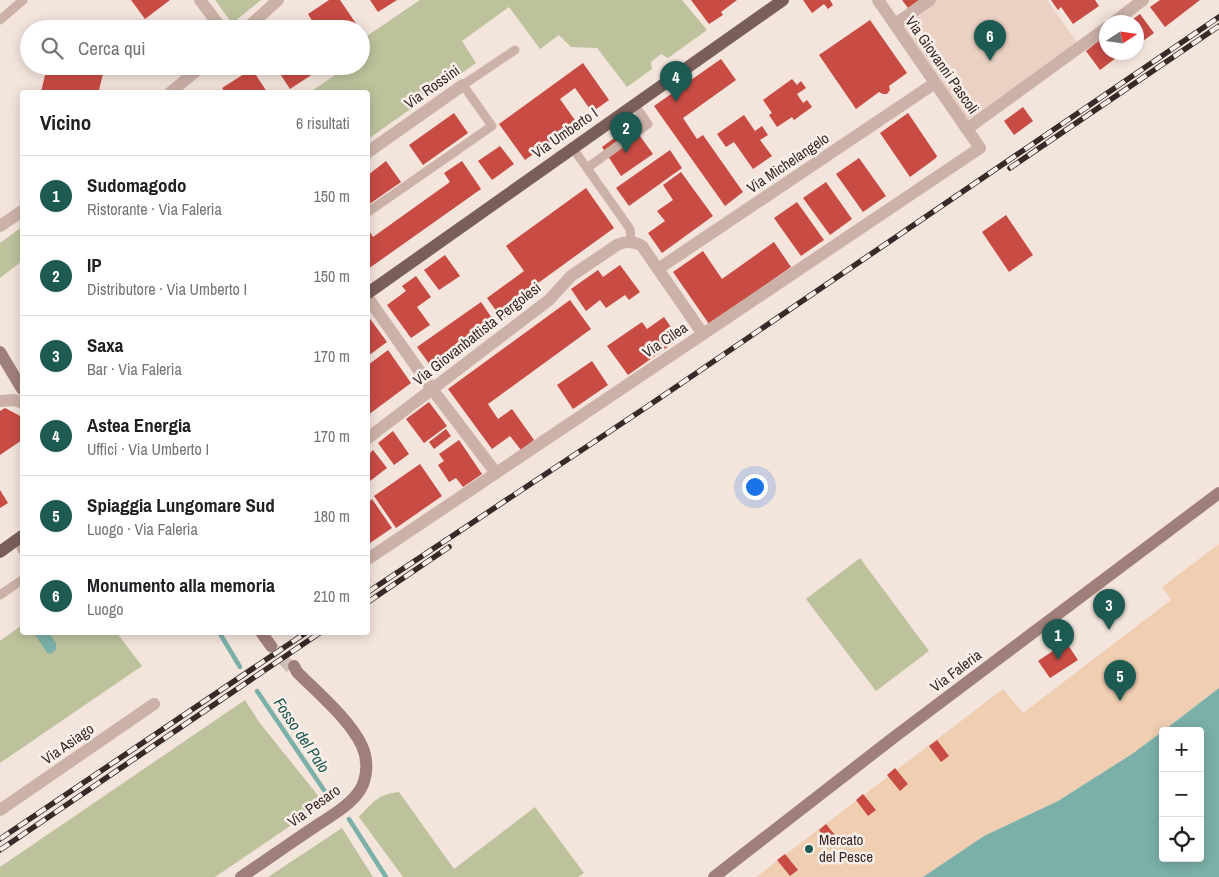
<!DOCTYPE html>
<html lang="it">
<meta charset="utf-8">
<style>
body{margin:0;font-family:"Archivo Narrow",sans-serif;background:#f2f2f2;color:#202124}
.controls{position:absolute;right:15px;bottom:15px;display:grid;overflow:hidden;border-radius:5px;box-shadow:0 2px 12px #0003}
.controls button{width:45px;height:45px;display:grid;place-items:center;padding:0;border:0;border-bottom:1px solid #e0e0e0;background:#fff;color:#202124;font:25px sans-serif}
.compass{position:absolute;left:1099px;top:15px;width:45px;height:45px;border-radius:50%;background:#fff;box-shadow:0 2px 12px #0003;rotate:78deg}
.you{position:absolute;left:754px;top:486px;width:18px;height:18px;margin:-12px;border:4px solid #fff;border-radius:50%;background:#1a73e8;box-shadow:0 0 0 8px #1a73e833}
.badge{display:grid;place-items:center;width:32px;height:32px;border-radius:50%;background:#1d5a52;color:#fff;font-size:16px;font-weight:700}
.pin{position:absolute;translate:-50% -41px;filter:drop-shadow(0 1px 2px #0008)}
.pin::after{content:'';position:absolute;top:26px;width:18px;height:15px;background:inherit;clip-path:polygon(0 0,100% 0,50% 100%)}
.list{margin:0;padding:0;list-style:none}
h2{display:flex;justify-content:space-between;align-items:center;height:65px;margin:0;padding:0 20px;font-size:21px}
h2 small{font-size:16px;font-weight:400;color:#757577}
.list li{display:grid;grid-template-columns:32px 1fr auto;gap:15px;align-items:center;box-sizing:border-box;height:80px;padding:0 20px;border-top:1px solid #e0e0e0}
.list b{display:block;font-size:19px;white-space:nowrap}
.list p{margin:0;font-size:16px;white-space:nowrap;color:#757577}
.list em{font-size:16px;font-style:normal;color:#757577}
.icon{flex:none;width:28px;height:28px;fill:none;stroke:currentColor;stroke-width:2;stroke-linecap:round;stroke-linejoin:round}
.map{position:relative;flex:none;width:1219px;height:877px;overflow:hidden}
.search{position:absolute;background:#fff;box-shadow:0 2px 12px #0003;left:20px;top:20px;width:350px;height:55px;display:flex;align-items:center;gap:12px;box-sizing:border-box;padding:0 18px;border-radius:28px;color:#757577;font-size:19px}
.panel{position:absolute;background:#fff;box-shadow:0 2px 12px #0003;left:20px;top:90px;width:350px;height:545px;border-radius:5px}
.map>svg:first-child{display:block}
.green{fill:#bdc29c}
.sand{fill:#efceb2}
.plaza{fill:#ebd1c3}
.water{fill:#7ab0a8}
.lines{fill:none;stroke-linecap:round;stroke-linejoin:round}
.stream{stroke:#7ab0a8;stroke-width:4.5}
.building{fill:#c84b44}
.secondary-tunnel{stroke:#cebfb8;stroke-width:12;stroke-dasharray:12 6;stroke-linecap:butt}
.lane{stroke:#cbb1a8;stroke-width:9}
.street{stroke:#cbb1a8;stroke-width:12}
.secondary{stroke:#9f7f79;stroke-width:12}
.primary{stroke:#7a5e59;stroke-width:12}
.rail-casing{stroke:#382a28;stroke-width:5.5}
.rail{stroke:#faefe9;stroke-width:4;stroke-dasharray:11;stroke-linecap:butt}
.poi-dot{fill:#1d5a52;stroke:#faefe9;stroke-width:2}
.labels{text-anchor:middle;stroke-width:5;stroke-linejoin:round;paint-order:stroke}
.street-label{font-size:15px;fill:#382a28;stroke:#faefe9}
.poi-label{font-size:15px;fill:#382a28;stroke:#faefe9;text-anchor:start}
.water-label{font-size:16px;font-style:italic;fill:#1d5a52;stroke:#faefe9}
</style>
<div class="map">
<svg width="1219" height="877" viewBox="0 0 1219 877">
<rect width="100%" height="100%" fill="#f3e4dc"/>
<!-- green -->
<g class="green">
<polygon points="215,0 261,0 234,22 231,22"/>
<polygon points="420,0 682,0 707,30 668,58 661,54 651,62 652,69 627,87 597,48 571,47 559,35 540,49 509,7 462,41 476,63 368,139 368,92 310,92 341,71 338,66 361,66 361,40"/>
<polygon points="22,227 22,261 0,278 0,243"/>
<polygon points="860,558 929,651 876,691 806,599"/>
<polygon points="22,625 22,632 117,633 142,666 0,763 0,641"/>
<polygon points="245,700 259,722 324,803 215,877 0,877 0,867"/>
<path d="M399 792 454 869 535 807 584 873 578 877H403L359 817C373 802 378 794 399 792Z"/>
<polygon points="342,828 373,877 268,877"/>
</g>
<!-- sand -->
<polygon class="sand" points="1219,544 1219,688 1132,754 1058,801 984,836 923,877 756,877 1003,689 1023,713 1171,600 1162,587"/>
<!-- plaza -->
<polygon class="plaza" points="930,0 1047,0 1081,48 967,129 895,24"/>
<!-- water -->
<g class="water">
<polygon points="34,633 49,633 56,643 56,650 50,654 47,653"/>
<polygon points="1219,688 1219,877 923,877 984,836 1058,801 1132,754 1163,731 1163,858 1200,858 1200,731 1163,731"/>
</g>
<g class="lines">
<!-- stream -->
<g class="stream">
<polyline points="219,632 240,667"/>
<polyline points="257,691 326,793"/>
<polyline points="349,819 386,877"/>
</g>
</g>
<!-- building -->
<g class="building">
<polygon points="131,0 170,0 145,19"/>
<polygon points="329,0 340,0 359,28 317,29 308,14"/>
<polygon points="370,0 397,0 378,12"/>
<polygon points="691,0 737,0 721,12 723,15 709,24"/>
<polygon points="803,0 830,0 833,5 828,9 824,4 812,13"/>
<polygon points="902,0 919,0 908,8"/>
<polygon points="1051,0 1095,0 1099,6 1073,24 1061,7 1058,10"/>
<polygon points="1160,0 1200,0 1165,27 1150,7"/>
<polygon points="1140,14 1154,33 1136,46 1136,22 1129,22"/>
<polygon points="870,20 907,73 889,86 890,90 887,94 883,94 879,92 856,109 819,55"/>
<polygon points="1106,35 1106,52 1124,52 1100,70 1086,51"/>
<polygon points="721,59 736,80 683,118 697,139 703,135 743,192 725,206 654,106"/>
<polygon points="583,63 609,100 592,112 575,88 560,99 577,123 525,160 499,124"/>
<polygon points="55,66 105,66 99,90 96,90 95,92 41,92 47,67 55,69"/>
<polygon points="275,66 317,66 319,70 290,89"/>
<polygon points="252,69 267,92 225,92 222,88"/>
<polygon points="792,79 797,85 801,81 806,88 797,94 803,103 807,100 812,107 794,120 792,117 777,127 769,115 772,113 763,100"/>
<polygon points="1023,107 1033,121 1014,135 1004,121"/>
<polygon points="454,113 468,133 423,165 409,145"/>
<polygon points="908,113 937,156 936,158 910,177 880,133"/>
<polygon points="744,115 755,131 762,126 768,135 760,140 772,156 753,169 734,142 726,147 717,134"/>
<polygon points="632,125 653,154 621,176 602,147"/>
<polygon points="500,146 514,164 492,180 478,161"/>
<polygon points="670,150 682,168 629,206 616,188"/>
<polygon points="859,158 886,196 863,212 836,174"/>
<polygon points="386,161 401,182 368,205 368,175"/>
<polygon points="462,161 481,189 368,269 368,229 373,237 450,182 444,173"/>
<polygon points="681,172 713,216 662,253 648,233 665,221 657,211 673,200 663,185"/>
<polygon points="826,182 852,219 830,235 803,198"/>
<polygon points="586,188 614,228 534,286 539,293 502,319 487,298 524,271 506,246"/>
<polygon points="797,202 824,240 801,256 774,218"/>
<polygon points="1006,215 1033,255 1009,272 982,232"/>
<polygon points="774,242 791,267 709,324 673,272 703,251 722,279"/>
<polygon points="445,255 460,276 439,290 424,270"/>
<polygon points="620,265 640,292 629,300 625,295 606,308 600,300 586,311 571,289 598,270 603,277"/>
<polygon points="416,276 431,297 417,307 430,325 411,338 387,305 406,291 402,286"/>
<polygon points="570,300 591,329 488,404 498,419 512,409 534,440 521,450 510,436 492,449 448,389"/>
<polygon points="481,302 496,324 433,369 417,347"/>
<polygon points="368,316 387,342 368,356"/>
<polygon points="664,317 679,339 628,375 607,346 642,322 647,329"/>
<polygon points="388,350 411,383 368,415 368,365"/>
<polygon points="592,361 608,385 573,409 557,385"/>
<polygon points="429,402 447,426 424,443 406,419"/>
<polygon points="5,408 22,417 22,440 0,455 0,411"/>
<polygon points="446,429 451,436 434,449 429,442"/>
<polygon points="393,431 409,454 394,465 378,443"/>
<polygon points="459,440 482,474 463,487 456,478 449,482 438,465 444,461 439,454"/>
<polygon points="373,450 387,468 370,481 368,478 368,455"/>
<polygon points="420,464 442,496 396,528 374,496"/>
<polygon points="0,490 8,503 0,508"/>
<polygon points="372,499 392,528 370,543 368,540 368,503"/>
<polygon points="1066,642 1078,660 1050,678 1038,661"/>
<polygon points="937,740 949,756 941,762 929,746"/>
<polygon points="895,768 908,784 900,791 887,775"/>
<polygon points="863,794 876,810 868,816 856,800"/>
<polygon points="826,824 839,840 831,846 819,830"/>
<polygon points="785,854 798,870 790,876 777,860"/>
</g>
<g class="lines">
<!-- secondary-tunnel -->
<polyline class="secondary-tunnel" points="271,646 291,668"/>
<!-- lane -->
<g class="lane">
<polyline points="0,20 23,0"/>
<polyline points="572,147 630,229 631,242"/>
<polyline points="587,168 648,124 634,104"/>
<polyline points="368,212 492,126 463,85 515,50"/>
<polyline points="18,539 22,550"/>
<polyline points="0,595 22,580"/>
</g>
<!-- street -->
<g class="street">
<polyline points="200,0 222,29"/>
<polyline points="1114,22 1143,0"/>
<polyline points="895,24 930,0"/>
<polyline points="246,29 278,0"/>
<polyline points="171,92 202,66"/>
<polyline points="967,129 1106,28"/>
<polyline points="368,152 463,85"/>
<polyline points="0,226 22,211"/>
<polyline points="658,269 935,83"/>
<polyline points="368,298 432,389 496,473"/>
<polyline points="0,401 15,400 22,403"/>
<path d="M368 438 549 300 571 276 617 245C626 241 633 241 642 246L703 334"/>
<polyline points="368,559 980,148 878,0"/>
<polyline points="0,810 154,704"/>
</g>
<!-- secondary -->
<g class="secondary">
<polyline points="0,352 22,389"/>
<polyline points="261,632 271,646"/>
<path d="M241 877C265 861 289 844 313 828 329 817 350 806 360 790 368 777 368 759 362 746 350 720 317 692 297 672L294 666"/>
<polyline points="714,877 893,738 1219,493"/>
</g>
<!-- primary -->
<g class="primary">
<polyline points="368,293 783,0"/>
<polyline points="0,552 22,536"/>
</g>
<defs>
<g id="rail">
<polyline points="1010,168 1219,26"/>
<polyline points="368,592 648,406 1219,17"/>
<polyline points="368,602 449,547"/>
<polyline points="0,839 307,632"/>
<polyline points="0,850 321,632"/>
</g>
</defs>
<!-- rail casing -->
<use href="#rail" class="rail-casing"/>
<!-- rail -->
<use href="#rail" class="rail"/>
</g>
<!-- markers -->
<circle class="poi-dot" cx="809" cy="849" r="5"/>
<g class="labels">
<!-- street labels -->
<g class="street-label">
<text transform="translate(942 65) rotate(55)" y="5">Via Giovanni Pascoli</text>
<text transform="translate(432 87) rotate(-35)" y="5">Via Rossini</text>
<text transform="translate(565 133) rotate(-35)" y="5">Via Umberto I</text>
<text transform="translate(788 163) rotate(-34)" y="5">Via Michelangelo</text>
<text transform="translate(477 334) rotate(-38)" y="5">Via Giovanbattista Pergolesi</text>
<text transform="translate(665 340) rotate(-34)" y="5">Via Cilea</text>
<text transform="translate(956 671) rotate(-37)" y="5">Via Faleria</text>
<text transform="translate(68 744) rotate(-35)" y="5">Via Asiago</text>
<text transform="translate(314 806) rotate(-36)" y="5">Via Pesaro</text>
</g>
<!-- poi labels -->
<g class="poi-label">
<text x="819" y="845">Mercato<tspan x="819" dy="17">del Pesce</tspan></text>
</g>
<!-- water labels -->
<g class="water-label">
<text transform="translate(302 735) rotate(56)" y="6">Fosso del Palo</text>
</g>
</g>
</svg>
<div class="controls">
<button>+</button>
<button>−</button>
<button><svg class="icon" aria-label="locate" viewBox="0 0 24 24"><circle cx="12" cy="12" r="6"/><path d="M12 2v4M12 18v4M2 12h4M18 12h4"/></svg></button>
</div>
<svg class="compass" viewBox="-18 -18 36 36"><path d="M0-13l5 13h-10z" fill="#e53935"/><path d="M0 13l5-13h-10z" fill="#757577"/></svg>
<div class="you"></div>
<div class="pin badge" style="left:1058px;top:660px">1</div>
<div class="pin badge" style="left:626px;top:153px">2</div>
<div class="pin badge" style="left:1109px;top:630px">3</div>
<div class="pin badge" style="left:676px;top:102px">4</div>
<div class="pin badge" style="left:1120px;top:701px">5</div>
<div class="pin badge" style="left:990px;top:61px">6</div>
<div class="search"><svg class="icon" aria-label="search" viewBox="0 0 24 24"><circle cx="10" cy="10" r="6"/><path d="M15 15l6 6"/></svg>Cerca qui</div>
<section class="panel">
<h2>Vicino<small>6 risultati</small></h2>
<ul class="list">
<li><span class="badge">1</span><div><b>Sudomagodo</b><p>Ristorante · Via Faleria</p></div><em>150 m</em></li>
<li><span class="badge">2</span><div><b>IP</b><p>Distributore · Via Umberto I</p></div><em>150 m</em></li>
<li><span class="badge">3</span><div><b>Saxa</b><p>Bar · Via Faleria</p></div><em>170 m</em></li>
<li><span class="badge">4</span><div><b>Astea Energia</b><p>Uffici · Via Umberto I</p></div><em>170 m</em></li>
<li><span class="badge">5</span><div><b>Spiaggia Lungomare Sud</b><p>Luogo · Via Faleria</p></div><em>180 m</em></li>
<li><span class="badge">6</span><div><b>Monumento alla memoria</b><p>Luogo</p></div><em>210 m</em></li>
</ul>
</section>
</div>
